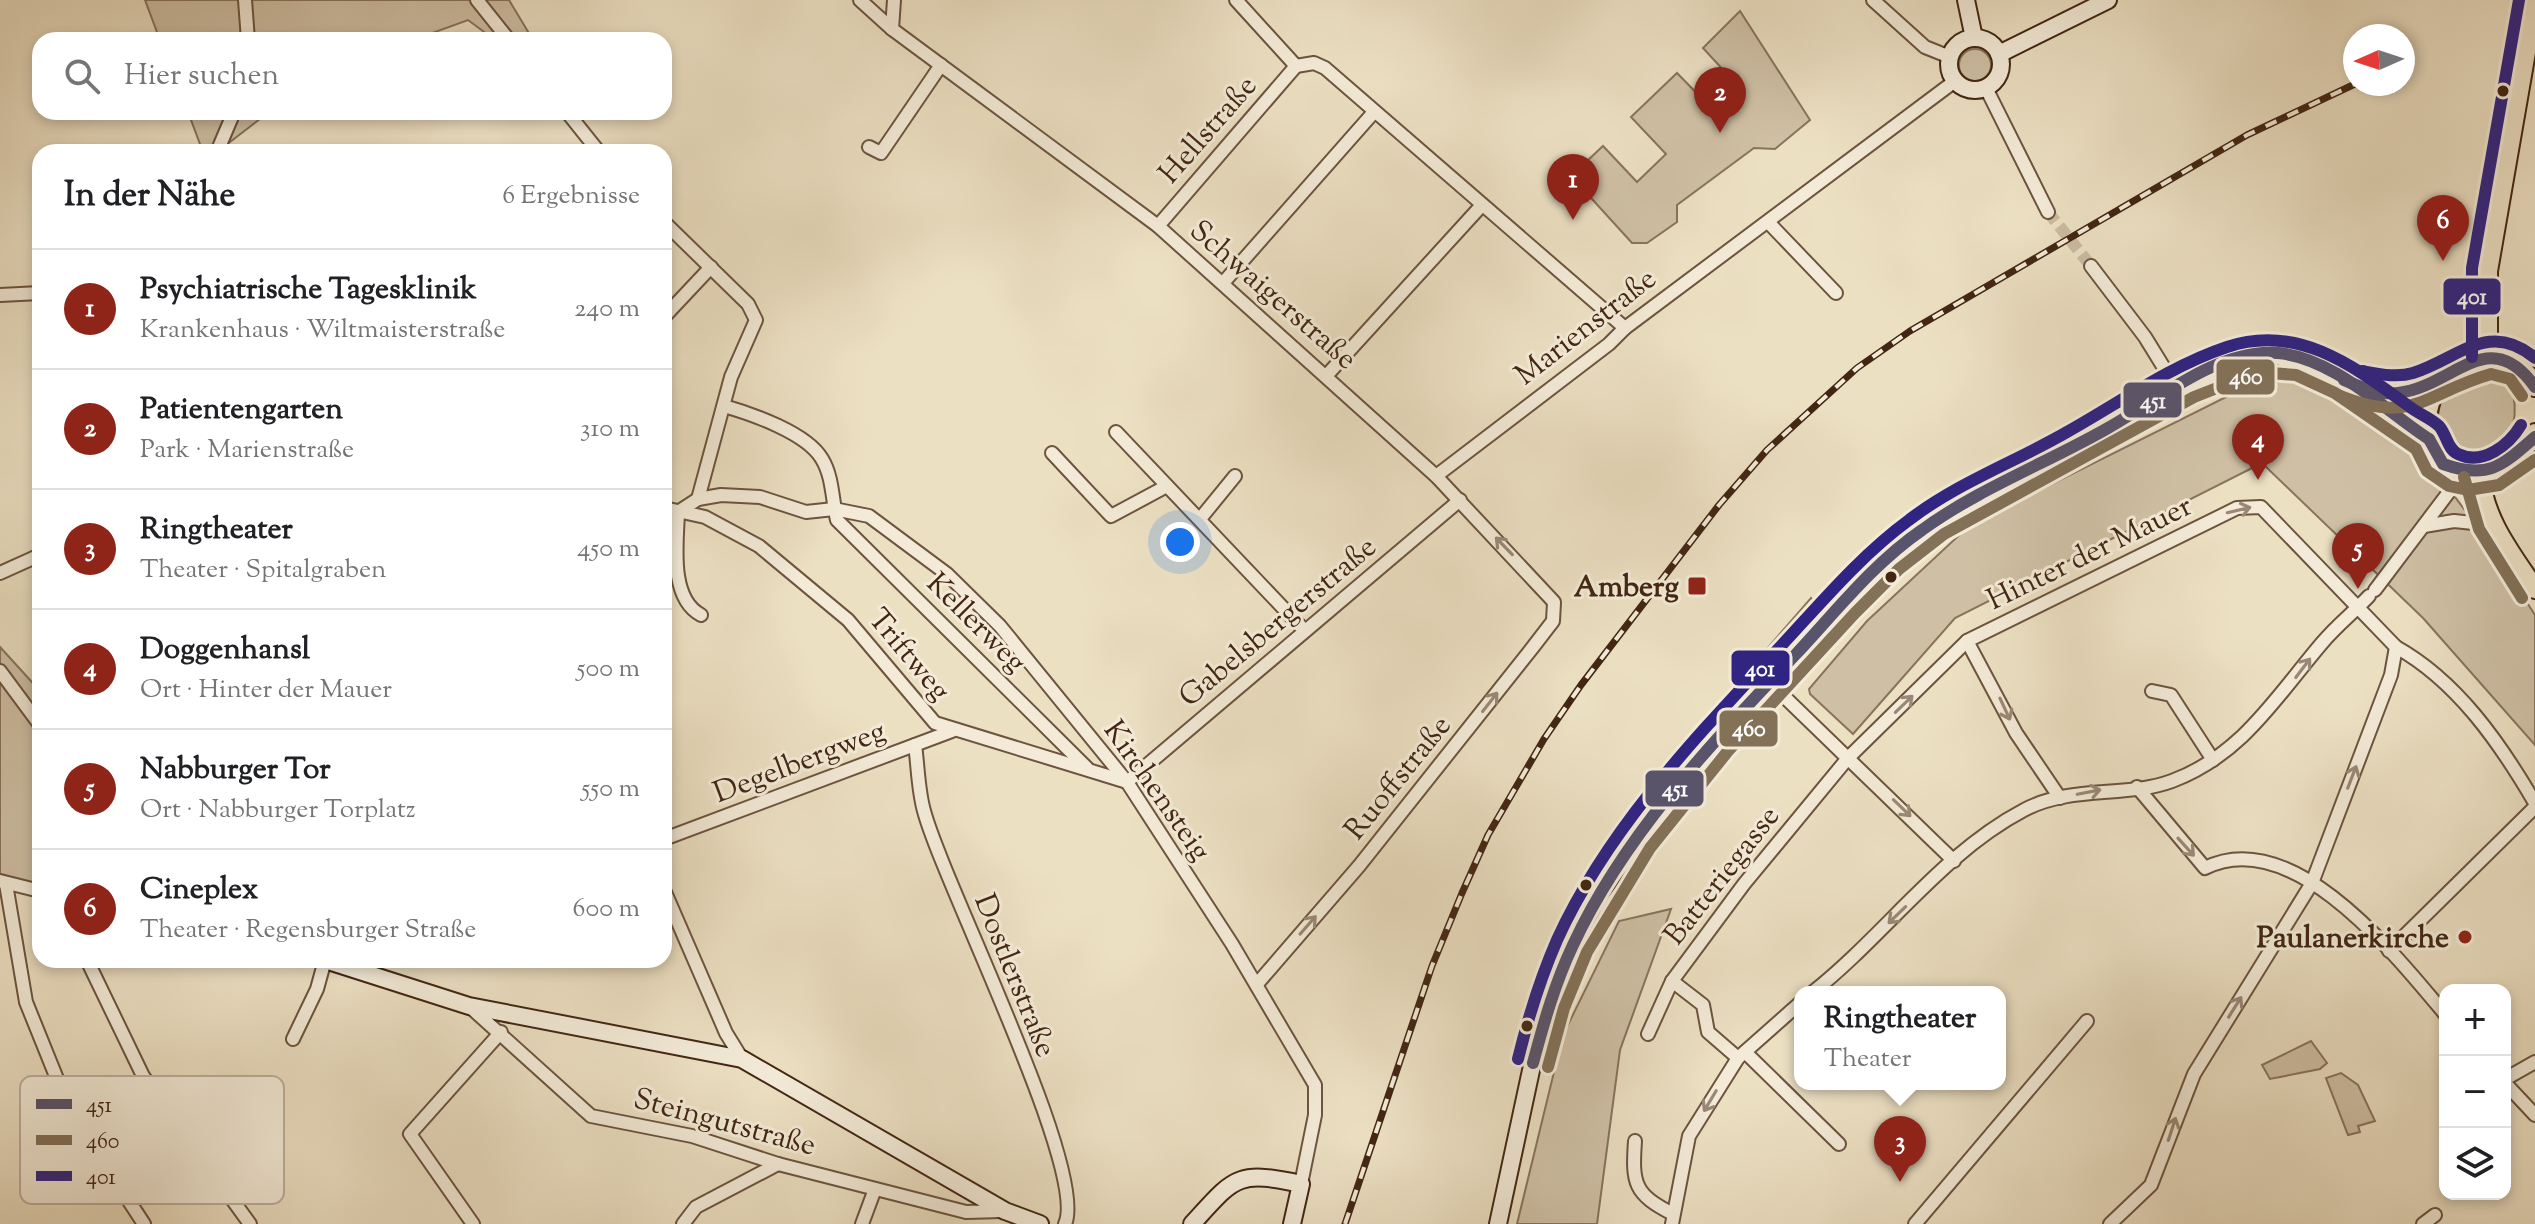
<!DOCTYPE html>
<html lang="de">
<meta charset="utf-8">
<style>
body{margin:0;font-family:"Sorts Mill Goudy",serif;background:#f2f2f2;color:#202124}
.controls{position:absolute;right:24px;bottom:24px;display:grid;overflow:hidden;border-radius:16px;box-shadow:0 4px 12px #0003}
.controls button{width:72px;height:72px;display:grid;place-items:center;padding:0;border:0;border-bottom:2px solid #e0e0e0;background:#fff;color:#202124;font:40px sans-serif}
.compass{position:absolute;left:2343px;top:24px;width:72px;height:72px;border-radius:50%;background:#fff;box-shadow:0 4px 12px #0003;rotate:267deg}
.you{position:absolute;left:1180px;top:542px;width:28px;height:28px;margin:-20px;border:6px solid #fff;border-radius:50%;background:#1a73e8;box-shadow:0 0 0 12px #1a73e833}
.badge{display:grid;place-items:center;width:52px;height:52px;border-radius:50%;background:#8f2418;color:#fff;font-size:26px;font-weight:700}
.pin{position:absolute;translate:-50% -66px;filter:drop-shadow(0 2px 4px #0008)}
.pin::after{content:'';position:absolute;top:42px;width:28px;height:24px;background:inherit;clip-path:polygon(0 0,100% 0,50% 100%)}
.popup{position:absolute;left:1794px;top:986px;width:212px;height:104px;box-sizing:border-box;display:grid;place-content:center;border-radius:16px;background:#fff;filter:drop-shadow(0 2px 6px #0005);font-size:26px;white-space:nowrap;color:#757577}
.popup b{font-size:30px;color:#202124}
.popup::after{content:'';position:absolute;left:50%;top:100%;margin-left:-16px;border:16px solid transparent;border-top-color:#fff}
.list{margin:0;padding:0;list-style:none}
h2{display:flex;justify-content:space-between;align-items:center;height:104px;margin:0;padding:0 32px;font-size:34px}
h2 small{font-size:26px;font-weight:400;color:#757577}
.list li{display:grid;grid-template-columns:52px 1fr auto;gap:24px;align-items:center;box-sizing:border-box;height:120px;padding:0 32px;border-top:2px solid #e0e0e0}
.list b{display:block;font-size:30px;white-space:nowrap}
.list p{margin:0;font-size:26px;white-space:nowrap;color:#757577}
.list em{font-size:26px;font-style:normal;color:#757577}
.icon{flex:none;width:44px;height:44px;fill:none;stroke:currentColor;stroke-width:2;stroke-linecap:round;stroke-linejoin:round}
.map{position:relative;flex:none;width:2535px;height:1224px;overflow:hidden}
.search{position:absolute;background:#fff;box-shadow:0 4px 12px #0003;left:32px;top:32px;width:640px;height:88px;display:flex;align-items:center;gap:20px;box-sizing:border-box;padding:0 28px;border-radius:24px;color:#757577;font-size:30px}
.panel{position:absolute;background:#fff;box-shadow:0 4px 12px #0003;left:32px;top:144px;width:640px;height:824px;border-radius:24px}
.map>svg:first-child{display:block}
.green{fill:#cfc0a5;stroke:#88735c;stroke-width:2}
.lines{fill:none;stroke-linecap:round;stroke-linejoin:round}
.street-tunnel{stroke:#cabba0;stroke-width:12;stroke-dasharray:12 6;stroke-linecap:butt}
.street-casing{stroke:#6c543f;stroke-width:16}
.secondary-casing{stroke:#422613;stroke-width:20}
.primary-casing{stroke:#422613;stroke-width:22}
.street{stroke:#f3ebd8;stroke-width:12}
.secondary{stroke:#f3ebd8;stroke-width:16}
.primary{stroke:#ece0c3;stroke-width:18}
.rail-casing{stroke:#422613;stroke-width:7}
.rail{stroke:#f3ebd8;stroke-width:4;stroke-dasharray:12;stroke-linecap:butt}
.bus-1-casing{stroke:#f3ebd8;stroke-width:18}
.bus-2-casing{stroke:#f3ebd8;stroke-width:18}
.bus-3-casing{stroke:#f3ebd8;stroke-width:18}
.bus-1{stroke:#59546d;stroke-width:12}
.bus-2{stroke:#837158;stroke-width:12}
.bus-3{stroke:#2f2483;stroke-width:12}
.oneway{stroke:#9a8876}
.bus-dot{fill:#422613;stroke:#f3ebd8;stroke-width:3}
.poi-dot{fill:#8f2418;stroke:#f3ebd8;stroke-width:3}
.labels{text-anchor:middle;stroke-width:6;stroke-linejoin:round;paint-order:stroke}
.street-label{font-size:30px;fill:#422613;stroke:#f3ebd8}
.poi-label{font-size:30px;font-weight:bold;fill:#422613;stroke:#f3ebd8;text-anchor:end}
.key{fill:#f3ebd8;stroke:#beb09d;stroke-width:2}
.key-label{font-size:22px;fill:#422613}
.line-badge{stroke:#f3ebd8;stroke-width:3}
.badge-label{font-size:22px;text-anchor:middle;font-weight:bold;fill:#fff}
</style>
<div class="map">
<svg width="2535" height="1224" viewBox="0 0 2535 1224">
<rect width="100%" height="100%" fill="#ece0c3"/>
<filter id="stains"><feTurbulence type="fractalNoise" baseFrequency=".0025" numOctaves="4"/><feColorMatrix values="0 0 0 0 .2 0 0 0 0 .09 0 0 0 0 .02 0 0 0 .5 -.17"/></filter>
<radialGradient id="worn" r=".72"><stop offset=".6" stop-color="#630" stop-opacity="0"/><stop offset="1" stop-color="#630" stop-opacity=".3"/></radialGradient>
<!-- green -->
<g class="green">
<polygon points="145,0 509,0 533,40 495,40 468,20 413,40 160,40"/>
<polygon points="1740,11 1810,120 1775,149 1754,148 1677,205 1677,222 1647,243 1632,243 1571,176 1603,146 1637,182 1666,154 1631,117 1677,73 1712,109 1737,85 1703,48"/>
<circle cx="1975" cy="65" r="16"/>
<polygon points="188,112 269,112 217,152 203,152"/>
<path d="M2486 366C2535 376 2518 482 2460 455 2428 440 2433 391 2463 375 2469 371 2478 369 2486 366Z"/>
<polygon points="2300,375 2379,411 2439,476 2483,534 2535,615 2535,745 2423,618 2262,463 1955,618 1853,734 1810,694 1809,689 1867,621 1970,525 2228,396"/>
<polygon points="1811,598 1815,603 1743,683 1740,680"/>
<polygon points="0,647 40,691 40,886 0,879"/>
<polygon points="1729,692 1733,695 1693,740 1690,737"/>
<polygon points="1671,909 1620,1050 1597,1224 1517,1224 1563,1035 1619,921"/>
<polygon points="2311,1041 2327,1063 2320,1069 2270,1079 2262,1065"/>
<polygon points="2341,1073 2358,1085 2375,1121 2358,1126 2360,1132 2348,1135 2326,1078"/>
</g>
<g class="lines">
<!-- street-tunnel -->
<polyline class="street-tunnel" points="2048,212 2091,266"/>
<defs>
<g id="street">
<polyline points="245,0 248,40"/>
<polyline points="477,0 509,40"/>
<polyline points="860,0 892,29"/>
<polyline points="894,0 892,29 1158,226 1436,476 1554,602 1553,621 1533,647 1359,866 1257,984"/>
<polyline points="1236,0 1296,66"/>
<polyline points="1873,0 1925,47 1950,57"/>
<polyline points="1296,66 1314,63 1325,68 1625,328"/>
<polyline points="1986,88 2048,212"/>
<polyline points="567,112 599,152"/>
<polyline points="869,147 881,153 941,65"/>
<polyline points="217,152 234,112"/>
<polyline points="664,222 748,304 756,320 731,377 698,499"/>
<polyline points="1768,222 1836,293"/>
<polyline points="1158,226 1296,66"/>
<polyline points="2091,266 2145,337 2177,389"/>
<polyline points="1223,283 1374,112"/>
<polyline points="0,295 40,293"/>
<polyline points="664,317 711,267"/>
<polyline points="1327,375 1482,205"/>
<path d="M724 406C752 414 807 433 822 459 833 477 832 500 837 520L1087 768"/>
<polyline points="1116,432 1305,631"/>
<polyline points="1052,453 1111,516 1165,487"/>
<polyline points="1436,476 1609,344 1625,328 1955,81"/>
<polyline points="664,508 705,517 759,546 848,620 935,723 1124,781"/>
<polyline points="1200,519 1235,476"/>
<polyline points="2424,526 2454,521 2493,525"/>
<polyline points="0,573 40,555"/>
<polyline points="2375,590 2452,488 2460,472"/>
<path d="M701 615C669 598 677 543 678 512L698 499 721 495 760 497 806 512 834 509 869 516 947 574 1000 626 1127 782 1232 944 1315 1085V1115L1301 1184"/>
<polyline points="1967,641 2016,733 2060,798"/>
<polyline points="0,671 40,725"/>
<polyline points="1769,682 1954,861"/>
<polyline points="2152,691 2171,695 2213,760"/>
<path d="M915 745C918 766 918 790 924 811 944 885 1089 1171 1065 1224"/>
<polyline points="1127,782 1460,500"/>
<path d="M2137 787 2205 868C2293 824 2396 956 2445 1014"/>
<polyline points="664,839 952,731"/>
<polyline points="0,881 40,891"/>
<polyline points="6,884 26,1002 70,1111 144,1224"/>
<polyline points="664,890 726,1033 742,1059"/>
<polyline points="2389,951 2535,807"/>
<polyline points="87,960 143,1076 250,1224"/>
<polyline points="1672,981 1703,1005 1708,1032 1738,1058"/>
<path d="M1813 992C1885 935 1942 853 2024 810 2071 785 2126 798 2172 781 2242 755 2276 697 2322 643 2336 626 2354 612 2369 596"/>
<polyline points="469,1006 591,1116 692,1136 778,1164 966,1212 1002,1211"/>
<path d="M1648 1034 1672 981 1744 884 1848 758 1967 641 2237 508 2261 507 2396 647C2457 681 2500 743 2535 803"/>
<polyline points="293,1039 317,989 325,960"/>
<polyline points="1745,1052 1839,1144"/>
<polyline points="2505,1079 2535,1062"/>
<polyline points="2505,1083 2535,1115"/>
<path d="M1635 1141C1632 1184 1634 1194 1673 1214"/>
<polyline points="473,1224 410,1134 501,1032"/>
<polyline points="683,1224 696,1207 778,1164"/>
<polyline points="862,1224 875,1189"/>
<polyline points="1672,1224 1689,1136 1738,1058 1800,1003"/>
<polyline points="1915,1224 2087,1021"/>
<polyline points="2110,1224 2151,1185 2194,1074 2312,883 2391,675 2396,647"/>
<polyline points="2423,1224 2435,1215"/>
</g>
<g id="secondary">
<polyline points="1966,0 1974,38"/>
<circle cx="1975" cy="64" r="26"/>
<polyline points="1999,54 2108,0"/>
<polyline points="2360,387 2397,393 2443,378"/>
<polyline points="325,960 469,1006 742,1059 1005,1211 1040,1224"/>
<path d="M1192 1224C1235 1177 1236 1170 1301 1184L1292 1224"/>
<polyline points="1498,1224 1542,1019 1558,974 1596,897 1698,763 1878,567 1921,530 1962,506 2177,389 2231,362 2259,353 2307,362 2360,387 2429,439"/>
</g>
<g id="primary">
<polyline points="2488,357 2488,271 2535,0"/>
<path d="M2535 387C2498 312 2386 391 2443 464 2454 469 2468 476 2480 475 2500 473 2527 450 2535 433"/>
<path d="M2480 475C2484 520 2511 553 2535 589"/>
</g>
</defs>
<!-- street casing -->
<use href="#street" class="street-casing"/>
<!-- secondary casing -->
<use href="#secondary" class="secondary-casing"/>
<!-- primary casing -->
<use href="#primary" class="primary-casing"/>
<!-- street -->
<use href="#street" class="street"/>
<!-- secondary -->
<use href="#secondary" class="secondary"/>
<!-- primary -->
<use href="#primary" class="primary"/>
<defs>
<polyline id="rail" points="1345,1224 1432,966 1462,893 1488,835 1544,739 1581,685 1719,505 1767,450 1857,368 1910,331 2247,135 2355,84"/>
</defs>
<!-- rail casing -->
<use href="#rail" class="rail-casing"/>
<!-- rail -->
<use href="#rail" class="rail"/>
<defs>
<g id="bus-1">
<path d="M2344 380C2360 387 2380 395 2398 393 2453 387 2489 322 2535 387"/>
<path d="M2429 439 2443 464C2488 480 2502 466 2535 437"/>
<path d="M1533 1063C1544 1022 1555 983 1573 945 1625 833 1714 741 1797 653 1837 610 1874 563 1922 530 1980 488 2047 463 2108 428 2158 400 2218 348 2278 353 2334 358 2384 410 2429 439"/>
</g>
<g id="bus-2">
<path d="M2338 395C2413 426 2425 393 2491 374L2510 379 2522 396"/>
<polyline points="2464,477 2479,529 2522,598"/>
<polyline points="1548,1067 1564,1008 1587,952 1650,848 1728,751 1855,613 1899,569 1944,534 2194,397 2258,372 2296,375 2335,393 2416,449 2427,471 2449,486 2468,490 2499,485 2535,460"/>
</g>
<g id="bus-3">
<polyline points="2472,357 2472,268 2519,0"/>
<path d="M2362 371C2379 374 2397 378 2413 373 2458 359 2489 319 2535 358"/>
<path d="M1518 1059C1528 1018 1540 979 1557 940 1608 828 1697 736 1780 647 1821 603 1860 556 1909 520 1957 483 2015 462 2067 432 2119 403 2170 366 2227 347 2299 323 2355 367 2410 407 2419 414 2431 418 2439 426 2447 435 2447 449 2458 454 2483 466 2509 445 2521 425"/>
</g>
</defs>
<!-- bus-1 casing -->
<use href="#bus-1" class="bus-1-casing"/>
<!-- bus-2 casing -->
<use href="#bus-2" class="bus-2-casing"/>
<!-- bus-3 casing -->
<use href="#bus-3" class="bus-3-casing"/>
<!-- bus-1 -->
<use href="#bus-1" class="bus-1"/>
<!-- bus-2 -->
<use href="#bus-2" class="bus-2"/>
<!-- bus-3 -->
<use href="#bus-3" class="bus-3"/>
</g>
<!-- one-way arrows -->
<defs><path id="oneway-shaft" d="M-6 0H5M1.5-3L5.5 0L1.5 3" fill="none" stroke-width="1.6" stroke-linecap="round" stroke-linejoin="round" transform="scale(2)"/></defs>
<g class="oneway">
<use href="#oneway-shaft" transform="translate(2239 510) rotate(-13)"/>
<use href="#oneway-shaft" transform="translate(1504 546) rotate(-134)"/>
<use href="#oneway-shaft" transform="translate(2303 668) rotate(-53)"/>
<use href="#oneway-shaft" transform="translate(1490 702) rotate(-52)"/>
<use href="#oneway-shaft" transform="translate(1904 704) rotate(-44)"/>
<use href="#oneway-shaft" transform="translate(2005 709) rotate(65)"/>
<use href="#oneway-shaft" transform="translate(2352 777) rotate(-69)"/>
<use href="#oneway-shaft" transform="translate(2089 792) rotate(-11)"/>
<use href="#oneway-shaft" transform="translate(1902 808) rotate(44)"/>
<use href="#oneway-shaft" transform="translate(2186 847) rotate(48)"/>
<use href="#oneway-shaft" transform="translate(1897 915) rotate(136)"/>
<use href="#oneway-shaft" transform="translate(1308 925) rotate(-49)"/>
<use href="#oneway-shaft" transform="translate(2235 1007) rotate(-58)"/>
<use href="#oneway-shaft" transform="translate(1710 1101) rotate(121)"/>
<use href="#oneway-shaft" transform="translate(2172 1129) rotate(-72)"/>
</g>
<!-- markers -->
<g class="bus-dot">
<circle cx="2503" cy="91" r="7"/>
<circle cx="1891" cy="577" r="7"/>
<circle cx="1586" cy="885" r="7"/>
<circle cx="1527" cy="1026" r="7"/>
</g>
<g class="poi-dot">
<rect x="1687" y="576" width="20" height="20" rx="4"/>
<circle cx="2465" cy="937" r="8"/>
</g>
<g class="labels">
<!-- street labels -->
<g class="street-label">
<text transform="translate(1207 129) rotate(-49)" y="10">Hellstraße</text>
<text transform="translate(1274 294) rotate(41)" y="10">Schwaigerstraße</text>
<text transform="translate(1585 326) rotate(-38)" y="10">Marienstraße</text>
<text transform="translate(2089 552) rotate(-26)" y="10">Hinter der Mauer</text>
<text transform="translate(1277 621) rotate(-40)" y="10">Gabelsbergerstraße</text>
<text transform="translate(977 622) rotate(45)" y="10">Kellerweg</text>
<text transform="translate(910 654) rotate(50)" y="10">Triftweg</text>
<text transform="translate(799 761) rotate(-21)" y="10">Degelbergweg</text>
<text transform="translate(1397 777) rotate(-51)" y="10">Ruoffstraße</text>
<text transform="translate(1158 790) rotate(55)" y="10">Kirchensteig</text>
<text transform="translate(1721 875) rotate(-52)" y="10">Batteriegasse</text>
<text transform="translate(1016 975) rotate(68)" y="10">Dostlerstraße</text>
<text transform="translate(725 1121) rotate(15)" y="10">Steingutstraße</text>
</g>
<!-- poi labels -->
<g class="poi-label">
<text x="1679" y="596">Amberg</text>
<text x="2449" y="947">Paulanerkirche</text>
</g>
</g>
<!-- legend -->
<rect x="20" y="1076" width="264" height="128" rx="12" class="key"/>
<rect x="36" y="1099" width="36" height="10" fill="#59546d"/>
<rect x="36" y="1135" width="36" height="10" fill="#837158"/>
<rect x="36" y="1171" width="36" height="10" fill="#2f2483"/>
<g class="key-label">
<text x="86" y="1112">451</text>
<text x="86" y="1148">460</text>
<text x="86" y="1184">401</text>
</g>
<g class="line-badge">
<rect x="2442" y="277" width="60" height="39" rx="8" fill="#2f2483"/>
<rect x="2215" y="358" width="61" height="38" rx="8" fill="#837158"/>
<rect x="2122" y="381" width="61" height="38" rx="8" fill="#59546d"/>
<rect x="1730" y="649" width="61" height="38" rx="8" fill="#2f2483"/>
<rect x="1718" y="709" width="61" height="39" rx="8" fill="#837158"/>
<rect x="1644" y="769" width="61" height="39" rx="8" fill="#59546d"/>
</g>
<g class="badge-label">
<text x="2472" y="304">401</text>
<text x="2246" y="384">460</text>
<text x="2153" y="408">451</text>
<text x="1760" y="676">401</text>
<text x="1749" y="736">460</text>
<text x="1675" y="796">451</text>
</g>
<rect width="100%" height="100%" filter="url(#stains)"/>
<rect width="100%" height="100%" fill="url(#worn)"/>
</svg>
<div class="controls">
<button>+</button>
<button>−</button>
<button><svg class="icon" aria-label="layers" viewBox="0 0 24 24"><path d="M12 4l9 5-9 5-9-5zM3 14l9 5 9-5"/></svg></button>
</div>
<svg class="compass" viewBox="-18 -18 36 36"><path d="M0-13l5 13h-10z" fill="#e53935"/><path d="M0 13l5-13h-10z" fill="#757577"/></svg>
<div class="you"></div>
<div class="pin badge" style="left:1573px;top:220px">1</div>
<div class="pin badge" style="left:1720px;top:133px">2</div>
<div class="pin badge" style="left:1900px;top:1182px">3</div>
<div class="popup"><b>Ringtheater</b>Theater</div>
<div class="pin badge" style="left:2258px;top:480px">4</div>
<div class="pin badge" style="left:2358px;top:589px">5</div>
<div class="pin badge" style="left:2443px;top:261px">6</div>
<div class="search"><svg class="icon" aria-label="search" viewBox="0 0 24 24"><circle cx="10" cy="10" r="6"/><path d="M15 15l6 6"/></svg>Hier suchen</div>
<section class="panel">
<h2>In der Nähe<small>6 Ergebnisse</small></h2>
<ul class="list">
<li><span class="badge">1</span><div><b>Psychiatrische Tagesklinik</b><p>Krankenhaus · Wiltmaisterstraße</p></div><em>240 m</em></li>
<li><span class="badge">2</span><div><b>Patientengarten</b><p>Park · Marienstraße</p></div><em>310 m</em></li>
<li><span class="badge">3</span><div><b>Ringtheater</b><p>Theater · Spitalgraben</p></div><em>450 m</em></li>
<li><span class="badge">4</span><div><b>Doggenhansl</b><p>Ort · Hinter der Mauer</p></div><em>500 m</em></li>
<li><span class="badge">5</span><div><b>Nabburger Tor</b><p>Ort · Nabburger Torplatz</p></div><em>550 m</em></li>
<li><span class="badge">6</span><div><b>Cineplex</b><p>Theater · Regensburger Straße</p></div><em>600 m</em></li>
</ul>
</section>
</div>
